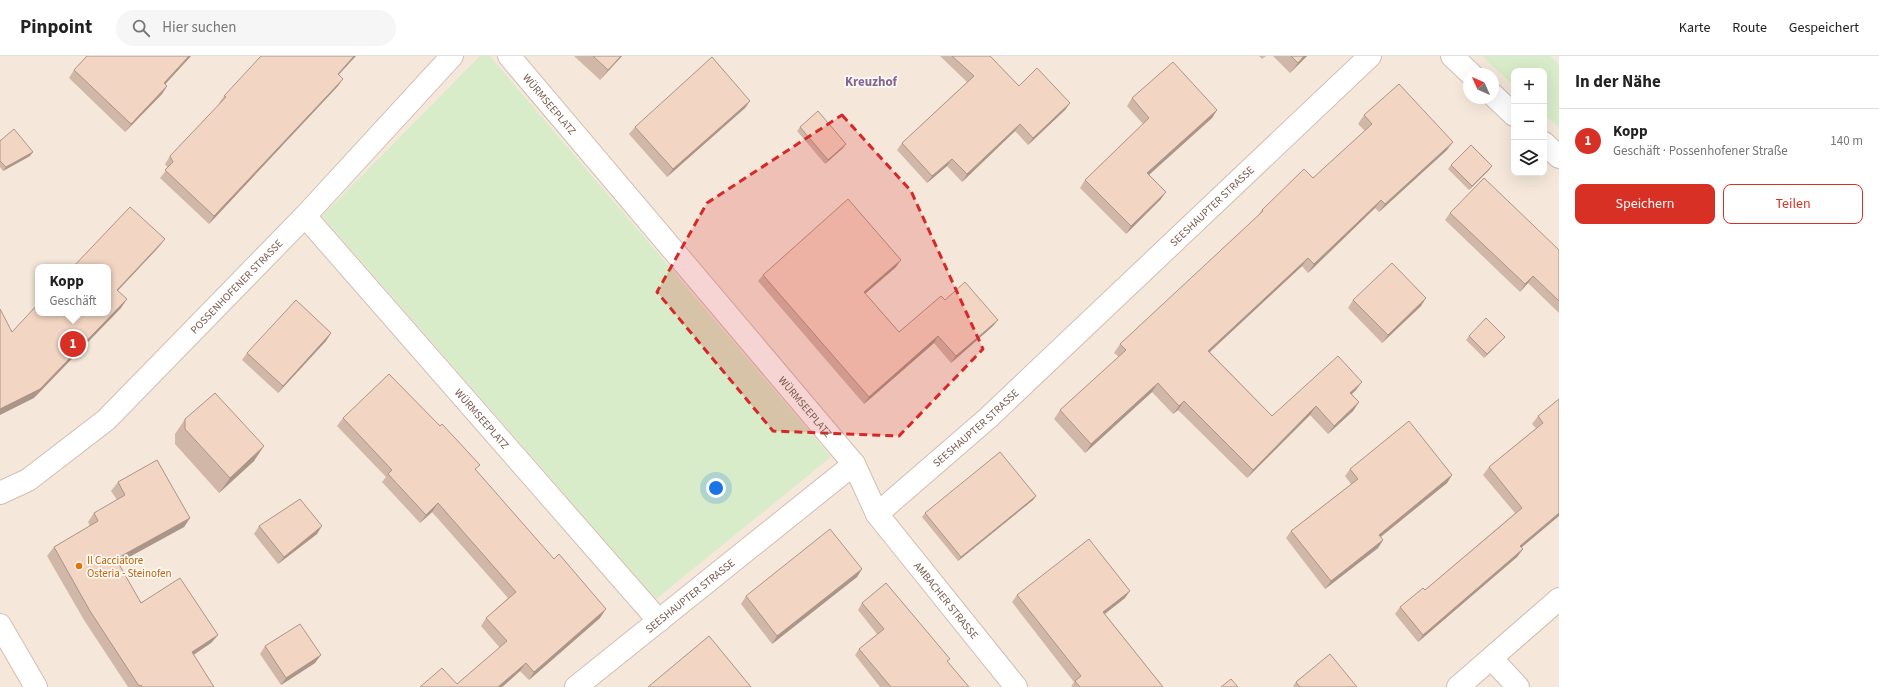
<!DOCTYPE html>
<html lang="de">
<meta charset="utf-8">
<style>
body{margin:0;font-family:"Source Sans 3",sans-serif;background:#f6f6f6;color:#222}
.controls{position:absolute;right:12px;top:12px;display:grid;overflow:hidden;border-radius:8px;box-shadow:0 4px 16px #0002}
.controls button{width:36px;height:36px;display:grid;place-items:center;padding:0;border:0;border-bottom:1px solid #e0e0e0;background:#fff;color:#222;font:20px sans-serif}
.compass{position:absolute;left:1463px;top:12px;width:36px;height:36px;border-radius:50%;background:#fff;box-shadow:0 4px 16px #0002;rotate:315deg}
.you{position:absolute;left:716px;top:432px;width:14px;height:14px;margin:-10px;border:3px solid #fff;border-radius:50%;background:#1a73e8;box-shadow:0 0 0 6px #1a73e833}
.badge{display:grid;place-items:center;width:26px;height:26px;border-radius:50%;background:#d93025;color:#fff;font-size:13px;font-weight:700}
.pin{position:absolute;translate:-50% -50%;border:2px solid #fff;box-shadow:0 1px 4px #0006}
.popup{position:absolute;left:35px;top:208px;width:76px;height:52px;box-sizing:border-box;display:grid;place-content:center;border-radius:8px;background:#fff;filter:drop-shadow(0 1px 3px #0005);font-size:13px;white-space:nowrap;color:#767676}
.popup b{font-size:15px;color:#222}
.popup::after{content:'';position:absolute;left:50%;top:100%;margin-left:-8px;border:8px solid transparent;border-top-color:#fff}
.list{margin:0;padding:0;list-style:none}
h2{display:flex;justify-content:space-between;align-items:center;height:52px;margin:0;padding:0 16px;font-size:17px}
h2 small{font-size:13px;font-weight:400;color:#767676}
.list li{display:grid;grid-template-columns:26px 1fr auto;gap:12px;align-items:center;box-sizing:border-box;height:64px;padding:0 16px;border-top:1px solid #e0e0e0}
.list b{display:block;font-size:15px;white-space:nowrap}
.list p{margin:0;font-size:13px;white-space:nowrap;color:#767676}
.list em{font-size:13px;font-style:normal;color:#767676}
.actions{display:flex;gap:8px;padding:12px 16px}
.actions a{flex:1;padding:9px 0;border:1px solid #d93025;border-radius:8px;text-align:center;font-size:14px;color:#d93025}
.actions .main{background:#d93025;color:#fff}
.icon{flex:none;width:22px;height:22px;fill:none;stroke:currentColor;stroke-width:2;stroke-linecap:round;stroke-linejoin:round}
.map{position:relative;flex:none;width:1559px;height:631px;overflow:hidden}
header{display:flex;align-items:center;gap:24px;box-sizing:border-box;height:56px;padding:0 20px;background:#fff;border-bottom:1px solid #e0e0e0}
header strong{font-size:19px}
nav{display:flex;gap:22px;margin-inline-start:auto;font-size:14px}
.search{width:280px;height:36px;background:#f6f6f6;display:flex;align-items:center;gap:10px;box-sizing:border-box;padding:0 14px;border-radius:22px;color:#767676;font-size:15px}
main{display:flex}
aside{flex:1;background:#fff}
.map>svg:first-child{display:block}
.residential{fill:#f5e8da;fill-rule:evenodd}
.green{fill:#d8ecc9}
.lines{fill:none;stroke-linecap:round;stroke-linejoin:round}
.street-casing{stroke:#d1beb0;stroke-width:24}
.street{stroke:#fff;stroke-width:22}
.wall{fill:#d1b7a8}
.shaded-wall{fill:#aa9588}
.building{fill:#f3d5c3;stroke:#aa9588}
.marked{fill:#d62828;fill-opacity:0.2;stroke:#d62828;stroke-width:3;stroke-dasharray:8 5;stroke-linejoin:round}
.food-dot{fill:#e8710a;stroke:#fffaf3;stroke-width:1.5}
.labels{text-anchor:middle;stroke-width:3.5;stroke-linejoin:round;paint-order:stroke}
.street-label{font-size:11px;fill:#7a5c4d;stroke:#fffaf3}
.food-label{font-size:11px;fill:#c56008;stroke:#fffaf3;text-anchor:start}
.quarter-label{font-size:13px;font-weight:bold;fill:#846695;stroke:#fffaf3}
</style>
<header>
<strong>Pinpoint</strong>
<div class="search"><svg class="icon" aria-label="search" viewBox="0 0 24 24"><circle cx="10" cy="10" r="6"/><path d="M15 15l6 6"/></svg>Hier suchen</div>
<nav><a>Karte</a><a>Route</a><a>Gespeichert</a></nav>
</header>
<main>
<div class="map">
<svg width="1559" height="631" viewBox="0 0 1559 631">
<rect width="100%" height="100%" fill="#fdf6ec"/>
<!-- residential -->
<path class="residential" d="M0 0H1559V631H0ZM1514 15H1544V117H1514ZM1469 18H1493V42H1469ZM38 211H108V257H38Z"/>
<!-- green -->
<g class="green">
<polygon points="480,0 490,0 831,401 656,543 322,160"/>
<polygon points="1482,0 1550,0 1559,9 1559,72 1544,58 1544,15 1514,15 1514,30"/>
</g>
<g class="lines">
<defs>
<g id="street">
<path id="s1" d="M509 0 854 408 877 458 1016 631"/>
<polyline points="1452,0 1471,18"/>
<polyline points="1493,39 1514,59"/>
<polyline points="1544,87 1559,101"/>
<path id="s2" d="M305 160 659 565"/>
<path id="s3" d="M0 437 28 424 106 364 305 160 452 0"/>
<path id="s4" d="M877 458 988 362 1370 0"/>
<polyline points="0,569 36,631"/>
<polyline points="1492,603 1518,631"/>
<path id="s5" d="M576 631 854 408"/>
<polyline points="1458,631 1559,543"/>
</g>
</defs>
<!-- street casing -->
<use href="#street" class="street-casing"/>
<!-- street -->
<use href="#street" class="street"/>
</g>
<!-- wall -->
<g class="wall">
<polygon points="87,0 191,0 165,28 167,30 162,38 125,76 69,22 74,14"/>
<polygon points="574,0 622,0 600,24"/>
<polygon points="940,0 990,0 1019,30 1070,47 1065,54 1028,89 1015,75 962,126 947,110 927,127 897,94 902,87 967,26"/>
<polygon points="1259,0 1266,0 1262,3"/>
<polygon points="1273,0 1307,0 1290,17"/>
<polygon points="339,19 338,30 209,168 160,122 168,112 165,108 170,100 220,48 219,47 224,40"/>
<polygon points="1132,42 1217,54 1212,62 1149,119 1161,143 1126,178 1080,132 1085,124 1143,68 1127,50"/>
<polygon points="750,45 745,52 667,121 629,78 635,71"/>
<polygon points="1364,59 1447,94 1379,156 1375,152 1308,217 1302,210 1210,296 1272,360 1356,334 1352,338 1359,346 1353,355 1328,378 1310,359 1247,422 1178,354 1173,358 1152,336 1085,397 1054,363 1060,354 1119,301 1114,297 1120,288 1256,162 1262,154 1313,122 1365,75 1358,68"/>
<polygon points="800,71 846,88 843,92 825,108 797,75"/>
<polygon points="0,85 30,100 3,115 0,111"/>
<polygon points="1451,109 1492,110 1489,114 1469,134 1448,113"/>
<polygon points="1450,157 1559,194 1559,257 1528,227 1520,236 1445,164"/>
<polygon points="896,211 865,238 899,276 945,244 998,264 993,270 951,307 934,287 864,348 758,225 763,219"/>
<polygon points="1353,244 1421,250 1382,287 1348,252"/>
<polygon points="331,277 326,285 278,337 242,304 247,297"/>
<polygon points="1469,280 1502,284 1484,302 1466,284"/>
<polygon points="1559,343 1522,491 1523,493 1517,501 1418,586 1395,558 1400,551 1425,534 1515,457 1483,419 1489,411 1536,372 1532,368 1538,360"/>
<polygon points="343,362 476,414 600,562 529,624 520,615 502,631 420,631 457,628 500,592 481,570 486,562 508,542 432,456 420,467 382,426 386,421 337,370"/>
<polygon points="185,363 254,405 219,437 175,388 175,378"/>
<polygon points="1350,413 1452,419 1447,427 1381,481 1383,484 1378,492 1325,533 1286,482 1291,475 1351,428 1345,420"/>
<polygon points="118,426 190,462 184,471 118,507 141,547 218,579 211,587 194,599 214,631 128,631 84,564 47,500 54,491 90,470 88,466 94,457 117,444 111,435"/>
<polygon points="1036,440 1033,444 958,505 922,461 925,457"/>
<polygon points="259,470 317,478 278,508 254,478"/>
<polygon points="862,513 857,521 772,588 741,548 746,540"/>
<polygon points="1017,539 1125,542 1105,558 1163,631 1071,631 1074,626 1012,546"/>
<polygon points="862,547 947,606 969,631 880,631 855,599 859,593 877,578 858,554"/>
<polygon points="265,590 315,607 281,629 260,598"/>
<polygon points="1296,626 1357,631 1294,631 1293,630"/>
</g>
<!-- shaded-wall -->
<g class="shaded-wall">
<polygon points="189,0 191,0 159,35 164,27"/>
<polygon points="354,0 356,0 333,25 338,18"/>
<polygon points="621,0 622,0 600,24 608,14"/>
<polygon points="1304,0 1307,0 1290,17 1298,7"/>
<polygon points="343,23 338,30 209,168 214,160"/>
<polygon points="167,30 162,38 125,76 131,68"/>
<polygon points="750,45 745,52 667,121 673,113"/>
<polygon points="1070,47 1065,54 1028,89 1033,82"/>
<polygon points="1217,54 1212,62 1142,125 1147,117"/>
<polygon points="1020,68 1015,75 962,126 967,118"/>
<polygon points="1453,86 1447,94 1379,156 1385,148"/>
<polygon points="846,88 843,92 825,108 828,104"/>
<polygon points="33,96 30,100 3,115 6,111"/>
<polygon points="952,103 947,110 927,127 932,120"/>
<polygon points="1492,110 1489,114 1469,134 1472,130"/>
<polygon points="1166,136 1161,143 1126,178 1131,170"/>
<polygon points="1381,144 1375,152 1308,217 1314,208"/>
<polygon points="165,183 158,192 111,242 117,234"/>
<polygon points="1308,202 1302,210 1202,303 1208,295"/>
<polygon points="901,204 896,211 859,243 864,236"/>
<polygon points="1533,220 1528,227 1520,236 1525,228"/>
<polygon points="1426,242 1421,250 1382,287 1388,279"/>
<polygon points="127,243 121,252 34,342 0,359 0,353"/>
<polygon points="998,264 993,270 951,307 956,300"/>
<polygon points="331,277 326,285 278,337 283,330"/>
<polygon points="938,280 934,287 864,348 869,341"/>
<polygon points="1505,281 1484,302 1487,298"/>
<polygon points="1362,326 1356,334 1344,345 1350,337"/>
<polygon points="1158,327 1152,336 1085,397 1091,388"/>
<polygon points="1184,345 1178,354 1173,358 1179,350"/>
<polygon points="1359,346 1353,355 1328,378 1334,370"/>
<polygon points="1316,350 1310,359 1247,422 1253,414"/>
<polygon points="264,390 254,405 219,437 230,422"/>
<polygon points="1452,419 1447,427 1374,486 1379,479"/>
<polygon points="1036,440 1033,444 958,505 961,501"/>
<polygon points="438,447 432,456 420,467 426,459"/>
<polygon points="1559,457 1559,460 1515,497 1520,490"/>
<polygon points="190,462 184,471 109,512 116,503"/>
<polygon points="322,470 317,478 278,508 284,501"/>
<polygon points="1383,484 1378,492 1325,533 1331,525"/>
<polygon points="1523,493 1517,501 1418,586 1423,579"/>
<polygon points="862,513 857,521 772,588 777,580"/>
<polygon points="1130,535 1125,542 1098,563 1103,556"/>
<polygon points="606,553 600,562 529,624 534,616"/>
<polygon points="218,579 211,587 185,604 192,596"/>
<polygon points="321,599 315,607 281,629 286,622"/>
<polygon points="526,607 520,615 502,631 498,631"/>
</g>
<!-- building -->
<g class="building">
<polygon points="87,0 189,0 164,27 167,30 131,68 74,14"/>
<polygon points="261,0 354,0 338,18 343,23 214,160 165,114 173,106 170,100 226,41 224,40"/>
<polygon points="593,0 621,0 608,14"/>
<polygon points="952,0 990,0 1019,30 1037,12 1070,47 1033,82 1020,68 967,118 952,103 932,120 902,87 974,20"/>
<polygon points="1291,0 1304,0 1298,7"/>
<polygon points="712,1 750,45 673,113 635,71"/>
<polygon points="1173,6 1217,54 1147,117 1166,136 1131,170 1085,124 1149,62 1132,42"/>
<polygon points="1399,28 1453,86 1385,148 1381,144 1314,208 1308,202 1208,295 1272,360 1338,300 1362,326 1350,337 1359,346 1334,370 1316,350 1253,414 1184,345 1179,350 1158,327 1091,388 1060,354 1126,294 1120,288 1263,155 1262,154 1304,113 1313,122 1372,68 1364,59"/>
<polygon points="818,55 846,88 828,104 800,71"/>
<polygon points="14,73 33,96 6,111 0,105 0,85"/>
<polygon points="1471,89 1492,110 1472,130 1451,109"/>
<polygon points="1484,122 1559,194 1559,245 1533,220 1525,228 1450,157"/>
<polygon points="848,143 901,204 864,236 899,276 941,240 945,244 965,226 998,264 956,300 938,280 869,341 763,219"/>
<polygon points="130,151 165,183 117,234 127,243 40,333 0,353 0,253 12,276 38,248 38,257 108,257 108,211 73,211"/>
<polygon points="1392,207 1426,242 1388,279 1353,244"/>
<polygon points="296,244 331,277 283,330 247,297"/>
<polygon points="1486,262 1505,281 1487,298 1469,280"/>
<polygon points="389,318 440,370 442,368 480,409 475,413 554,503 559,498 606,553 534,616 526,607 498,631 420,631 442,612 457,628 507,585 486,562 516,536 438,447 426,459 388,418 392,414 343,362"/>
<polygon points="215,337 264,390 230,422 185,373 185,363"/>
<polygon points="1559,343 1559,457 1520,490 1523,493 1423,579 1400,551 1423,532 1425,534 1522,452 1489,411 1543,367 1538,360"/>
<polygon points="1409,365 1452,419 1379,479 1383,484 1331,525 1291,475 1358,423 1350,413"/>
<polygon points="1000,396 1036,440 961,501 925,457"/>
<polygon points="157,404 190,462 116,503 141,547 180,522 218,579 192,596 214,631 142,631 141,629 139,630 90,555 54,491 98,465 94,457 125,439 118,426"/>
<polygon points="300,443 322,470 284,501 259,470"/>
<polygon points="830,473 862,513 777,580 746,540"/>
<polygon points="1089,483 1130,535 1103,556 1163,631 1080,631 1075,625 1081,620 1017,539"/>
<polygon points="886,527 950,603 947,605 969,631 891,631 859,593 884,573 862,547"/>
<polygon points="300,568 321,599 286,622 265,590"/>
<polygon points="709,580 751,631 648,631"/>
<polygon points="1330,598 1357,631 1300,631 1296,626"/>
<polygon points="1231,623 1238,631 1221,631"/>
</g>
<!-- marked area -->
<path class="marked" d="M842 59 911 135 983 293 899 380 773 375 657 236 707 147Z"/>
<!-- markers -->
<circle class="food-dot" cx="79" cy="510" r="4"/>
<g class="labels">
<!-- street labels -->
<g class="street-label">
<text dy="4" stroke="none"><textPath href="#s1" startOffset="63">WÜRMSEEPLATZ</textPath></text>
<text dy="4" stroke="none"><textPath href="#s4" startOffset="455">SEESHAUPTER STRASSE</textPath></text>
<text dy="4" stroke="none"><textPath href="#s3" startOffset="316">POSSENHOFENER STRASSE</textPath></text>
<text dy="4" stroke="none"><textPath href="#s1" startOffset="459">WÜRMSEEPLATZ</textPath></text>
<text dy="4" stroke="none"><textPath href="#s2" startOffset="269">WÜRMSEEPLATZ</textPath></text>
<text dy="4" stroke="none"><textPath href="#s4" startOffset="131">SEESHAUPTER STRASSE</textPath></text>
<text dy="4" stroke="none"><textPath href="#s5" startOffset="146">SEESHAUPTER STRASSE</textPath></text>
<text dy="4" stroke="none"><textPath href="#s1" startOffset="700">AMBACHER STRASSE</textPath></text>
</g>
<!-- food labels -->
<g class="food-label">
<text x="87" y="508">Il Cacciatore<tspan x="87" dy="13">Osteria - Steinofen</tspan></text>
</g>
<!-- quarter labels -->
<g class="quarter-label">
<text x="871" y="30">Kreuzhof</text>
</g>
</g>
</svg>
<div class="controls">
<button>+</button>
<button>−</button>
<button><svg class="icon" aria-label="layers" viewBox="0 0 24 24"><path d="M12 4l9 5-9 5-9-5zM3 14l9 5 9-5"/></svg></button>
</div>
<svg class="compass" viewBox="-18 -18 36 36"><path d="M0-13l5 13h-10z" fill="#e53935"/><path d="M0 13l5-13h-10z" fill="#767676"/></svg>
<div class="you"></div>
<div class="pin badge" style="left:73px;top:288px">1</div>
<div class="popup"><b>Kopp</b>Geschäft</div>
</div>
<aside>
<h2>In der Nähe<small></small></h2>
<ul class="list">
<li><span class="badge">1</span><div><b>Kopp</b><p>Geschäft · Possenhofener Straße</p></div><em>140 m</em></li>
</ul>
<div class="actions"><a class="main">Speichern</a><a>Teilen</a></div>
</aside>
</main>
